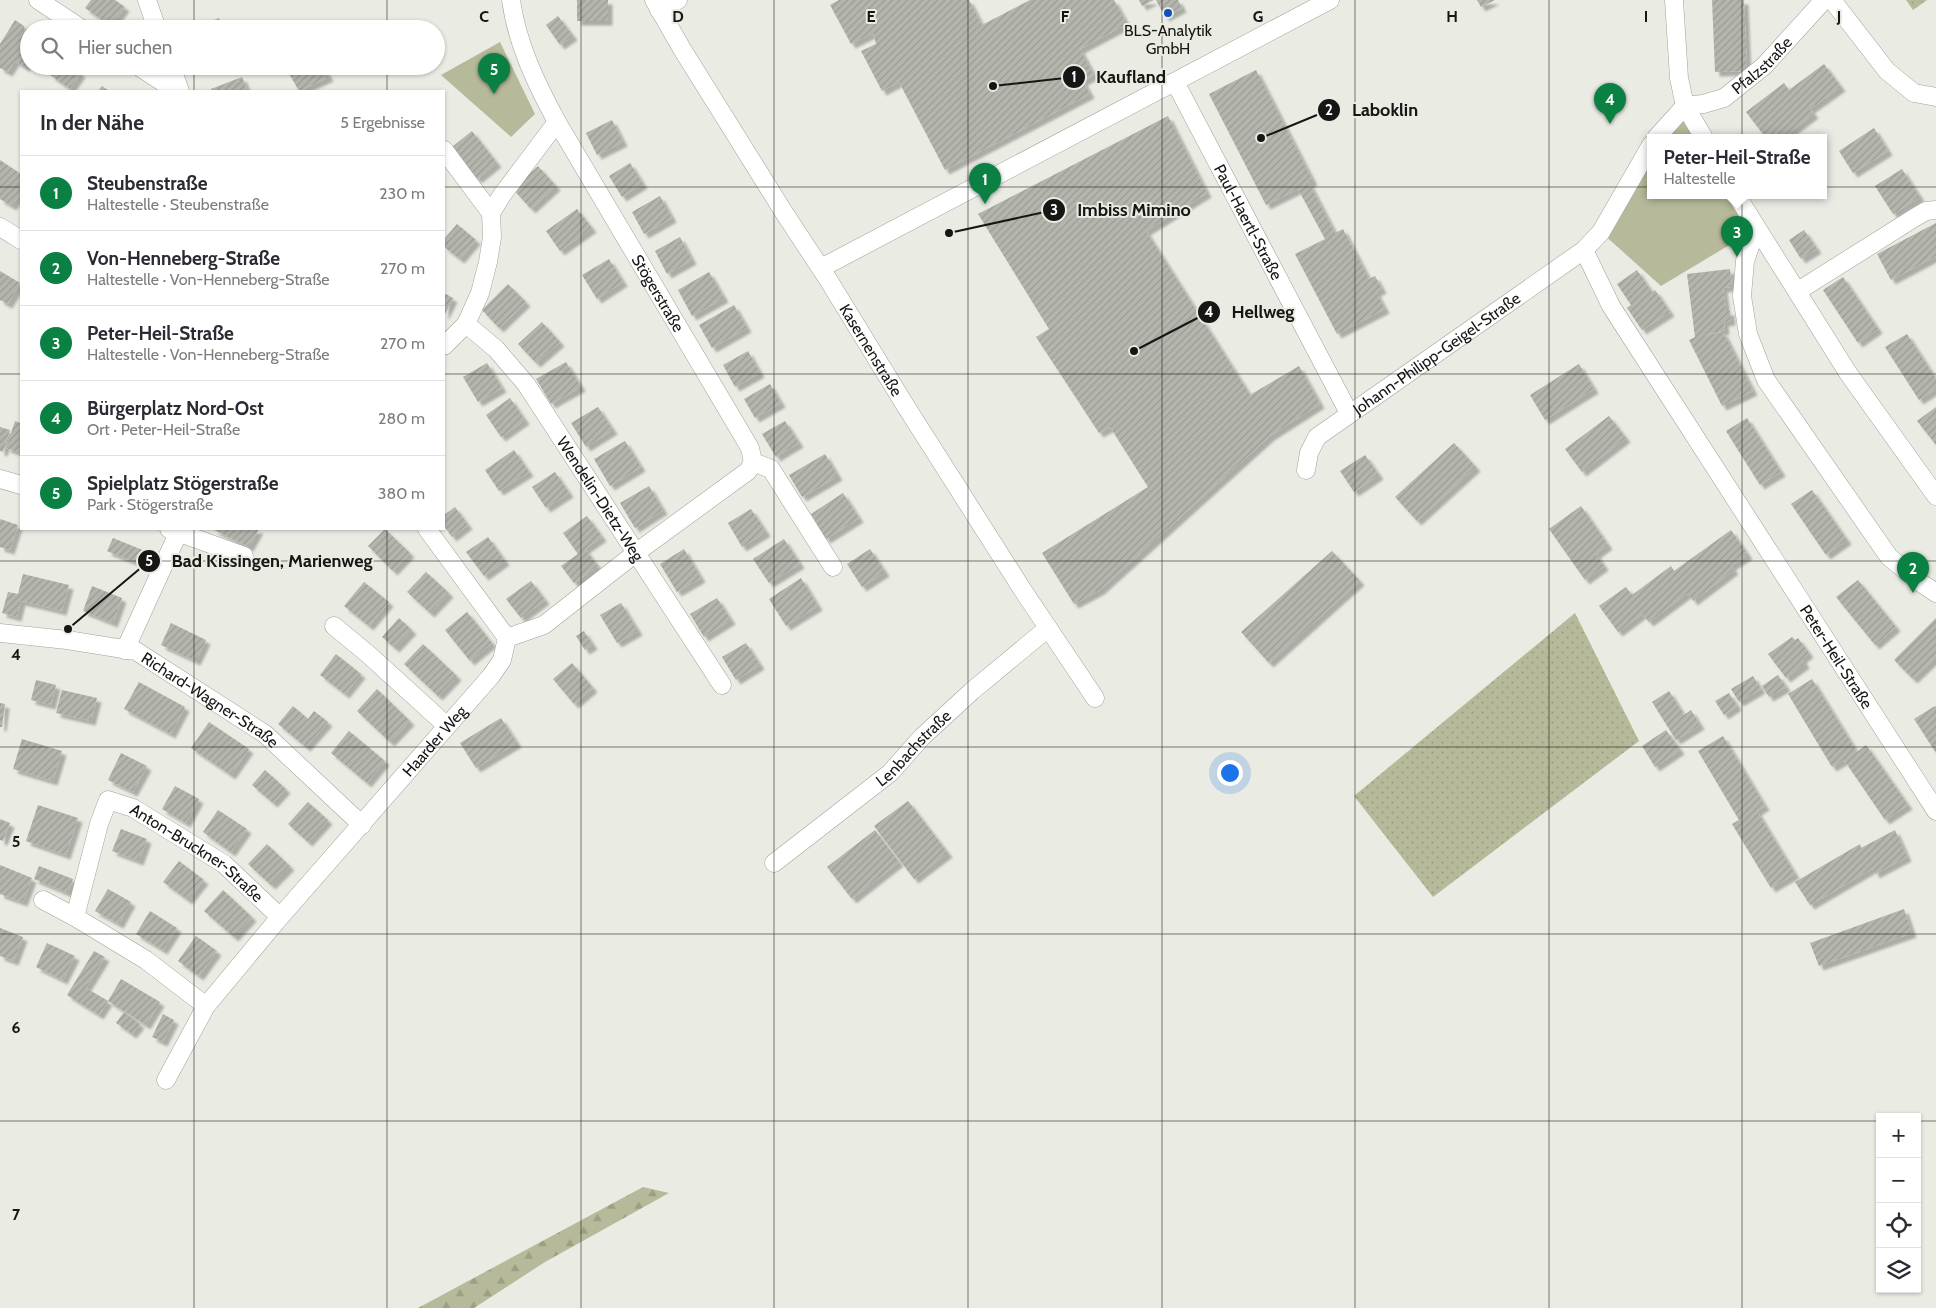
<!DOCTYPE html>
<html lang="de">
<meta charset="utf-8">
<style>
body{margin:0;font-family:Cabin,sans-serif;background:#f7f7f7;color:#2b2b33}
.controls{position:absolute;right:15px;bottom:15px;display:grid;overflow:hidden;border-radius:0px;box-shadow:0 1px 4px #0004}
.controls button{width:45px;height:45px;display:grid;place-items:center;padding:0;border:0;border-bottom:1px solid #e1e1e2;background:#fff;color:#2b2b33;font:25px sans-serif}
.you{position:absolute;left:1229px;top:772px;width:18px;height:18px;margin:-12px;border:4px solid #fff;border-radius:50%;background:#1a73e8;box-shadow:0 0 0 8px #1a73e833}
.badge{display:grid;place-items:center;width:32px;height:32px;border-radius:50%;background:#0b8043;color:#fff;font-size:16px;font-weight:700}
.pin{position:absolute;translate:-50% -41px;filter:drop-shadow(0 1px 2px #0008)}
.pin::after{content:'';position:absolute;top:26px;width:18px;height:15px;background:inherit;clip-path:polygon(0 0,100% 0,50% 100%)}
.popup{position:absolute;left:1647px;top:134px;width:180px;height:65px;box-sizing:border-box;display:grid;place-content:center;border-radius:0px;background:#fff;filter:drop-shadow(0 1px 4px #0005);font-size:16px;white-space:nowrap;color:#7c7c81}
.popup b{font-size:19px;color:#2b2b33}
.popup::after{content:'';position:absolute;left:50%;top:100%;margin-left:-10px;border:10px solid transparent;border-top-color:#fff}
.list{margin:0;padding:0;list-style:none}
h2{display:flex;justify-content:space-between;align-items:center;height:65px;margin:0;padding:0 20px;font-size:21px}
h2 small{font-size:16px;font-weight:400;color:#7c7c81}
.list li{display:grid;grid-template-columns:32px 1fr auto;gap:15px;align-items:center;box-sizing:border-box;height:75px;padding:0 20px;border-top:1px solid #e1e1e2}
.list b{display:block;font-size:19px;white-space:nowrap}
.list p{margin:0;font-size:16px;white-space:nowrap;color:#7c7c81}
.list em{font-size:16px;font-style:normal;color:#7c7c81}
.icon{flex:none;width:28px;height:28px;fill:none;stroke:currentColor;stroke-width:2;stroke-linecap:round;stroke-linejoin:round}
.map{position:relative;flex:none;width:1936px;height:1308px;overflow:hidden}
.search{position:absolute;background:#fff;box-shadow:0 1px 4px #0004;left:20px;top:20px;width:425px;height:55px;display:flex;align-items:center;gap:12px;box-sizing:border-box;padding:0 18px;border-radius:28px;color:#7c7c81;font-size:19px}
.panel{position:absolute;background:#fff;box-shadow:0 1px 4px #0004;left:20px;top:90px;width:425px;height:440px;border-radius:0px}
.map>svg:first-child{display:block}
.grass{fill:url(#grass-dots)}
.forest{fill:url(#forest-firs)}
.park{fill:#b7ba9a}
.building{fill:url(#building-hatch);filter:url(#shadow)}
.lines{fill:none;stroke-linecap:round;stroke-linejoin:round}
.minor-casing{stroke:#a1a29b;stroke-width:19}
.minor{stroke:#fff;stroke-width:18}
.grid{fill:none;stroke:#161614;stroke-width:1;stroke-opacity:0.55}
.poi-dot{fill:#1350bb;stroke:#eaebe3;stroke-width:2}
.labels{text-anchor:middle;stroke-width:4;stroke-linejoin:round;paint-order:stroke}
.poi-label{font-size:16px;fill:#161614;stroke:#eaebe3}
.street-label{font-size:16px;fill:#161614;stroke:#eaebe3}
.grid-label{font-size:16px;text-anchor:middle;font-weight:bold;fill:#161614;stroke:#eaebe3;stroke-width:4;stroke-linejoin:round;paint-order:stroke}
.leader{fill:none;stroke:#161614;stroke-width:2}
.callout-dot{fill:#161614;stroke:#eaebe3;stroke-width:2}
.mark-label{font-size:15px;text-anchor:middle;font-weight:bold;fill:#fff}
.callout-label{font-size:18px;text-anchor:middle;font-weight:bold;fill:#161614;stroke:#eaebe3;stroke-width:4;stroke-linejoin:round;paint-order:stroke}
</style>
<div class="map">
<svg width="1936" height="1308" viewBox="0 0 1936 1308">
<defs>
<pattern id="grass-dots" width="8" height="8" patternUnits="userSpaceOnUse" patternTransform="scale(1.25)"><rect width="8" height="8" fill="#b7ba9a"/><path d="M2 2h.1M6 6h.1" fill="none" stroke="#9d9f84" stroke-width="1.8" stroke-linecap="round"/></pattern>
<pattern id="forest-firs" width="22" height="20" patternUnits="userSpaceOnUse" patternTransform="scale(1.25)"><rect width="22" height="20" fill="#b7ba9a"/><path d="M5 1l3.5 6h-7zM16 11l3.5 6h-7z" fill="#9d9f84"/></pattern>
<pattern id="building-hatch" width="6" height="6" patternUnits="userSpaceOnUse" patternTransform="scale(1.25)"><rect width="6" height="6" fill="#b4b5ad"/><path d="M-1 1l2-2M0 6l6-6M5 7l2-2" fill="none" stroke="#9a9b94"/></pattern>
<filter id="shadow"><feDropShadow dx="4.5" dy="4.5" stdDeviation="1" flood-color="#0004"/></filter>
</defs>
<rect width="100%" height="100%" fill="#eaebe3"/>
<!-- grass -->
<g class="grass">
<polygon points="1906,0 1927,0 1913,10"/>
<polygon points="1575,613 1639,741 1433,897 1354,796"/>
</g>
<!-- forest -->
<polygon class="forest" points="643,1187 669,1193 545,1262 474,1308 418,1308"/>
<!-- park -->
<g class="park">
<polygon points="500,42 535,114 511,137 441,75"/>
<polygon points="1685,106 1704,138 1656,138"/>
<polygon points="1651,145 1651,196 1737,196 1756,229 1661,286 1601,232"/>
</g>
<!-- building -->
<g class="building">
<polygon points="91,0 115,0 125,7 111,26 85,8"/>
<rect x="577" y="0" width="31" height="21"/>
<polygon points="839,0 969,0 982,25 1030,0 1114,0 1127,24 1080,49 1094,75 1083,81 1090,94 945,170 899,82 882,91 861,51 876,44 873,33 851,44 830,5"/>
<polygon points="1139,0 1154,0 1142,6"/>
<polygon points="1156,0 1178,0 1182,8 1165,17"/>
<polygon points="1477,0 1495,0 1481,7"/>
<polygon points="1712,0 1744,0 1747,71 1715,72"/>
<polygon points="558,16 573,36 560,45 546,25"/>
<polygon points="219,18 223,29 191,29"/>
<polygon points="15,20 24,26 25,34 29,36 29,61 25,67 15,61 8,72 0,68 0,44"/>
<polygon points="1824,64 1841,87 1810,109 1814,114 1782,138 1766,138 1746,112 1784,83 1789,90"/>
<polygon points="56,66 71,66 81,73 70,89 50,75"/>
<polygon points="298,66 323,66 329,77 299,91 288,72"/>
<polygon points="1256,70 1313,181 1309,183 1335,233 1343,229 1369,279 1375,276 1382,289 1376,292 1385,309 1337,334 1295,254 1325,239 1298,189 1266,205 1209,94"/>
<polygon points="242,77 248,91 211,91 211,89"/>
<polygon points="102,86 109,91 98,91"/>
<polygon points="1168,116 1207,193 1146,231 1250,395 1299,366 1320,404 1270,436 1100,590 1074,604 1042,553 1148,487 1110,427 1099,433 1036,337 1049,329 978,214"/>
<polygon points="612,120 623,142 597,155 586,133"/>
<polygon points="1874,128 1888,151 1853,173 1839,151"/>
<polygon points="472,131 497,163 477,179 452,147"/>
<polygon points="0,160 21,174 21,192 12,206 0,199"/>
<polygon points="630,163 643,184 622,197 609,176"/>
<polygon points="538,166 556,186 531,209 513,189"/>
<polygon points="1902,169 1920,197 1893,214 1875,186"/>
<polygon points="660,196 672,218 644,234 632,212"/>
<polygon points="577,209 592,228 560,251 546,231"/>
<polygon points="1936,223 1936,256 1891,280 1877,254"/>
<polygon points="457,224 476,240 460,259 444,247 444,239"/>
<polygon points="1804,230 1817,249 1801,259 1789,240"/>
<polygon points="680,237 692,260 667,274 655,251"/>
<polygon points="609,259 623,282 597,299 582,275"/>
<polygon points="1730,269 1732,287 1723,288 1726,311 1730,311 1731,321 1724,322 1725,330 1701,336 1723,332 1753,391 1722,406 1689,340 1695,337 1687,274"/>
<polygon points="1637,270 1652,292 1655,290 1670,312 1642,330 1627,308 1631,305 1617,284"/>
<polygon points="0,271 20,283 8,304 0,300"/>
<polygon points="709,272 724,298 692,316 678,290"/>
<polygon points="1843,277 1878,329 1858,343 1823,290"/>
<polygon points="508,284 526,302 499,328 482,310"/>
<polygon points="444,293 453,298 444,316"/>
<polygon points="734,305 747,328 712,348 699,325"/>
<polygon points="542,322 560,342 536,363 518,344"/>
<polygon points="1907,334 1936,379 1936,389 1919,400 1885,347"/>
<polygon points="748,351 760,373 735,387 723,365"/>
<polygon points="566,362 581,387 551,404 536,379"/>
<polygon points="487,363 502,388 478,402 463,377"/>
<polygon points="1579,364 1594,389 1545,420 1530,395"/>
<polygon points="770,384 781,403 755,418 744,399"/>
<polygon points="510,398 525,420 501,437 486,415"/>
<polygon points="598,407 613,430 586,447 571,423"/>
<polygon points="1936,407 1936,445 1917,421"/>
<polygon points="1609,416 1626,438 1582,472 1565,449"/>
<polygon points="1747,418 1781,472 1760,485 1726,431"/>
<polygon points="15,421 21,423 21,453 6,448"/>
<polygon points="785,421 799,443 776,457 762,434"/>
<polygon points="0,427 10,430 3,452 0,451"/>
<polygon points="625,441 641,467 610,486 594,459"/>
<polygon points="1454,443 1476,467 1417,521 1395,497"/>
<polygon points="514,450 529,472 499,491 485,470"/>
<polygon points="825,454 838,476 802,497 789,475"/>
<polygon points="1365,455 1379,475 1354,492 1340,471"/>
<polygon points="555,472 569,493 546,508 532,487"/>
<polygon points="649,486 663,510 635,528 620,503"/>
<polygon points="1812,490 1847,540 1826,555 1791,504"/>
<polygon points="843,493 859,518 826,539 811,514"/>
<polygon points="1581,506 1608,545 1596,554 1604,566 1585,580 1549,529"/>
<polygon points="455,507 468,525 452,537 444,526 444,515"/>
<polygon points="751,509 766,532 742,547 728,523"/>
<polygon points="587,516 602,537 585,549 598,566 574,583 561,566 578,554 563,533"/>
<polygon points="0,519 18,525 10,550 0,547"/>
<polygon points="212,529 259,529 249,547"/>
<polygon points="385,529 410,553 393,571 368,546"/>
<polygon points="1731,530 1748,555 1731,566 1734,570 1693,601 1688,593 1649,622 1642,614 1618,632 1599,606 1626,587 1632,595 1671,566 1674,571"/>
<polygon points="488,537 505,561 484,576 466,552"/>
<polygon points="113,538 145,551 140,564 107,551"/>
<polygon points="784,539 800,564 769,583 753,559"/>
<polygon points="684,549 701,578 677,592 660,564"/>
<polygon points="870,549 885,572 862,587 847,564"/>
<polygon points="1332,551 1360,581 1269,663 1241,632"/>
<polygon points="426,572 449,593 430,613 407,592"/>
<polygon points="23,574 69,585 62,611 21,601 17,617 2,613 8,592 18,594"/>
<polygon points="801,578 818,606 786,626 769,599"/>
<polygon points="1858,580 1896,627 1875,645 1836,597"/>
<polygon points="531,581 545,600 521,618 506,599"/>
<polygon points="364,582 389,602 369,626 344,606"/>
<polygon points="92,586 122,598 113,623 83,611"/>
<polygon points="717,598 731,620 704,637 690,614"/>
<polygon points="621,603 638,631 617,643 600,615"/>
<polygon points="467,612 492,643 470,661 445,630"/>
<polygon points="399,618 412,630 395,648 382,637"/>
<polygon points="1936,618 1936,657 1913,679 1894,660"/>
<polygon points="171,623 206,640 196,661 161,645"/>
<polygon points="584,631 593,645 585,650 576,636"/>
<polygon points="1792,637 1795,640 1798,638 1809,653 1802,659 1805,664 1786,678 1768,654"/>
<polygon points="746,643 760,665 736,680 722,657"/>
<polygon points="423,644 457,676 438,696 404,664"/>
<polygon points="336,654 361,674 345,694 320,675"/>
<polygon points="572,663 593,688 574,704 553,679"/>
<polygon points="1778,675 1786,687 1769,697 1762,686"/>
<polygon points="1753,676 1761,689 1739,702 1731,689"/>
<polygon points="1812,679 1857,752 1866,745 1908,805 1885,820 1844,760 1832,767 1788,694"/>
<polygon points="36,680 56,685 51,705 31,700"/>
<polygon points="139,682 185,707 171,734 124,709"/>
<polygon points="377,689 410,721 390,742 357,711"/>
<polygon points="62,690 97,698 91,721 56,713"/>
<polygon points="1669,691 1684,715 1691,710 1700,725 1676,740 1652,702"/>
<polygon points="1729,693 1737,706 1724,715 1715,701"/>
<polygon points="0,703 5,704 2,727 0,727"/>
<polygon points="293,706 308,719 314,711 328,722 306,747 278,724"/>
<polygon points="1935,706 1936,707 1936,753 1914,719"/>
<polygon points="501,718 517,743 476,768 460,743"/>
<polygon points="209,722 249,749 231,775 191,748"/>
<polygon points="1666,730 1680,750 1655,767 1642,746"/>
<polygon points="349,731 385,761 367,783 331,753"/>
<polygon points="1723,736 1765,806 1757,811 1795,874 1771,888 1732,824 1739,820 1698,751"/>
<polygon points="22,739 62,751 53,781 13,769"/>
<polygon points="121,753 147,766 133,792 108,780"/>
<polygon points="265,770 286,789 273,803 252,785"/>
<polygon points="175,786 199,799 186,823 162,809"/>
<polygon points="908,801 948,853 914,879 874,826"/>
<polygon points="308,802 328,820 308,842 288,824"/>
<polygon points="38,805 78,818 66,855 26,841"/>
<polygon points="218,810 247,829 231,852 203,832"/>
<polygon points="0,819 10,823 3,841 0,840"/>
<polygon points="121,829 147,839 139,861 112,851"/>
<polygon points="875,830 899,862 852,899 827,867"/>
<polygon points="1895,830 1907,857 1875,874 1873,868 1810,905 1795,882 1860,844 1861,848"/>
<polygon points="267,844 290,866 271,885 248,864"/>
<polygon points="179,861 204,880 188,900 163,882"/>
<polygon points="0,865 32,878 23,902 0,894"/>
<polygon points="39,866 73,879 68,893 34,879"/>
<polygon points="108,889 131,902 119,924 95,911"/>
<polygon points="223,890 252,917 234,937 204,911"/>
<polygon points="1904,909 1912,933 1819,966 1810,943"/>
<polygon points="150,911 177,928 163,950 136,934"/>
<polygon points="0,928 23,937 14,961 0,956"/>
<polygon points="196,936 217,951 199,976 178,961"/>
<polygon points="47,943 75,956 63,980 36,967"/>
<polygon points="94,951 105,957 86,988 108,1001 99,1015 67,995"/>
<polygon points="121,979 160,1002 146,1025 108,1001"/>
<polygon points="124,1012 140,1024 132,1034 116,1023"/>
<polygon points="163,1014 174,1020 163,1042 152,1037"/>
</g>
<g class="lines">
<defs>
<g id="minor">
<polyline points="38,0 82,29"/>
<polyline points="147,0 157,29"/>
<path id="s1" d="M511 0C517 44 536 83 557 122L750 448 753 462 771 469 833 567"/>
<path id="s2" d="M654 0 682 49 783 211 829 281 905 405 1022 589 1095 698"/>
<polyline points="1674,0 1679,78 1685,106 1704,138"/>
<polyline points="1832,0 1887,71 1914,93 1936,97"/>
<polyline points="659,10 678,0"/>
<polyline points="138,66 176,91"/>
<polyline points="171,66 180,91"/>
<path id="s3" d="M1175 82 1349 413"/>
<path id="s4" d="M1685 106 1703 104 1724 98 1764 66 1824 0"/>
<polyline points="1656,138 1685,106"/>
<polyline points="444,150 491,213"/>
<polyline points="1737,196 1848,373 1936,496"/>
<polyline points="0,227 21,240"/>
<polyline points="1756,229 1745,261 1742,296 1748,334 1766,380 1889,557 1921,583 1936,593"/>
<path id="s5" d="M1584 250 1611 306 1936 811"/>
<polyline points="821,268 1330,0"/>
<polyline points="1798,291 1914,218 1926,211 1936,210"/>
<path id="s6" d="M466 324 496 349 526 384 722 685"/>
<polyline points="444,346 466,324 480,293 488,262 492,237 491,213 502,195 557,122"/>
<path id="s7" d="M1306 470 1309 453 1317 437 1584 250 1601 232 1651 145"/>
<polyline points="0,479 21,485"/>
<polyline points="169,529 244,556"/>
<polyline points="427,529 507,638"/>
<polyline points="334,626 369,655 447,726"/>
<path id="s8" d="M0 633 67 640 136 651 265 734 362 825"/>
<polyline points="125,650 180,529"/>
<path id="s9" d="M774 863 890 773 922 737 972 691 1048 628"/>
<polyline points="43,900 75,917 146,960 206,1006"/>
<path id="s10" d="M75 917 99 824 108 800 133 808 224 864 280 917"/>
<path id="s11" d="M166 1080 206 1006 280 917 491 676 502 660 507 638 544 625 637 552 748 471 753 462"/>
</g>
</defs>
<!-- minor casing -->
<use href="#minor" class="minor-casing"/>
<!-- minor -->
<use href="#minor" class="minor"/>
</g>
<!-- grid -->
<path class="grid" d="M194 0V29M387 0V29M581 0V1308M774 0V1308M968 0V1308M1162 0V1308M1355 0V1308M1549 0V1308M1742 0V1308M194 66V91M387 66V91M0 187H21M444 187H1936M0 374H21M444 374H1936M194 529V1308M387 529V1308M0 561H1936M0 747H1936M0 934H1936M0 1121H1880M1917 1121H1936"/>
<!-- markers -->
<circle class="poi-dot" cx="1168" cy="13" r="5"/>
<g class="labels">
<!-- poi labels -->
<g class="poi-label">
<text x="1168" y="36">BLS-Analytik<tspan x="1168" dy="18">GmbH</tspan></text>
</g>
<!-- street labels -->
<g class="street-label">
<text dy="6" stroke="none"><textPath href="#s4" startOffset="90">Pfalzstraße</textPath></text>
<text dy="6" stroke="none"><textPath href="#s3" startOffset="158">Paul-Haertl-Straße</textPath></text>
<text dy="6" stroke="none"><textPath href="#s1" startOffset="330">Stögerstraße</textPath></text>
<text dy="6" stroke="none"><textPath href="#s2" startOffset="412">Kasernenstraße</textPath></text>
<text dy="6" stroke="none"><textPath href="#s7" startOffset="181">Johann-Philipp-Geigel-Straße</textPath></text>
<text dy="6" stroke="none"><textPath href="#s6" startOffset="222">Wendelin-Dietz-Weg</textPath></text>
<text dy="6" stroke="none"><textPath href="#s5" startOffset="479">Peter-Heil-Straße</textPath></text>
<text dy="6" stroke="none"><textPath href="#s8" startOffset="226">Richard-Wagner-Straße</textPath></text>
<text dy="6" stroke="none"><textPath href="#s11" startOffset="434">Haarder Weg</textPath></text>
<text dy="6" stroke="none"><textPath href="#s9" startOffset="181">Lenbachstraße</textPath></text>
<text dy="6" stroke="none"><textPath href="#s10" startOffset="226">Anton-Bruckner-Straße</textPath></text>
</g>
</g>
<g class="grid-label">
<text x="484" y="22">C</text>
<text x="678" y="22">D</text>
<text x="871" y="22">E</text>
<text x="1065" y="22">F</text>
<text x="1258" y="22">G</text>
<text x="1452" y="22">H</text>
<text x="1646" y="22">I</text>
<text x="1839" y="22">J</text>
<text x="16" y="660">4</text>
<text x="16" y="847">5</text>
<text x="16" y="1033">6</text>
<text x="16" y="1220">7</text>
</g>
<!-- callouts -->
<path class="leader" d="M993 86L1074 77M1261 138L1329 110M949 233L1054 210M1134 351L1209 312M68 629L149 561"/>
<g class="callout-dot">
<circle cx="993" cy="86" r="5"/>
<circle cx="1261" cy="138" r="5"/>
<circle cx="949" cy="233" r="5"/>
<circle cx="1134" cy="351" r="5"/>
<circle cx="68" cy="629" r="5"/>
<circle cx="1074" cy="77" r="12"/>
<circle cx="1329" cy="110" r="12"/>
<circle cx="1054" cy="210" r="12"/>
<circle cx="1209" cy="312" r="12"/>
<circle cx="149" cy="561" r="12"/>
</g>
<g class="mark-label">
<text x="1074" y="82">1</text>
<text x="1329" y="115">2</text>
<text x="1054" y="215">3</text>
<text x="1209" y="317">4</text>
<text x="149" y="566">5</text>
</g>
<g class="callout-label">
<text x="1131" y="83">Kaufland</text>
<text x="1385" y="116">Laboklin</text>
<text x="1134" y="216">Imbiss Mimino</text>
<text x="1263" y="318">Hellweg</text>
<text x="272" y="567">Bad Kissingen, Marienweg</text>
</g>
</svg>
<div class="controls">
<button>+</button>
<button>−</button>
<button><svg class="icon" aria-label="locate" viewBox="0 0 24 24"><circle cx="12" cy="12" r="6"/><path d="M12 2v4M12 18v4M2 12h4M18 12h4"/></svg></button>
<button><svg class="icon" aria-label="layers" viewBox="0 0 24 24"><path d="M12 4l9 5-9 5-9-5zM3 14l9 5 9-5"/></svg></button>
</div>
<div class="you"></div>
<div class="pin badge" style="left:985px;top:204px">1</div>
<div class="pin badge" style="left:1913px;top:593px">2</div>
<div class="pin badge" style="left:1737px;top:257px">3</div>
<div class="popup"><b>Peter-Heil-Straße</b>Haltestelle</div>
<div class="pin badge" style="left:1610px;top:124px">4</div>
<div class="pin badge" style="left:494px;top:94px">5</div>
<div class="search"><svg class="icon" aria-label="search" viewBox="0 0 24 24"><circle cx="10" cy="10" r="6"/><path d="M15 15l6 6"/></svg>Hier suchen</div>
<section class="panel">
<h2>In der Nähe<small>5 Ergebnisse</small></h2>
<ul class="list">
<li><span class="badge">1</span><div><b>Steubenstraße</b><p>Haltestelle · Steubenstraße</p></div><em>230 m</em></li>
<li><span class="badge">2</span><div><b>Von-Henneberg-Straße</b><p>Haltestelle · Von-Henneberg-Straße</p></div><em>270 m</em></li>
<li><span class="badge">3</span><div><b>Peter-Heil-Straße</b><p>Haltestelle · Von-Henneberg-Straße</p></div><em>270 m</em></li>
<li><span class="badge">4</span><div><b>Bürgerplatz Nord-Ost</b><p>Ort · Peter-Heil-Straße</p></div><em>280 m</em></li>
<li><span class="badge">5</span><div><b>Spielplatz Stögerstraße</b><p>Park · Stögerstraße</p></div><em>380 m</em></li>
</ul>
</section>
</div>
